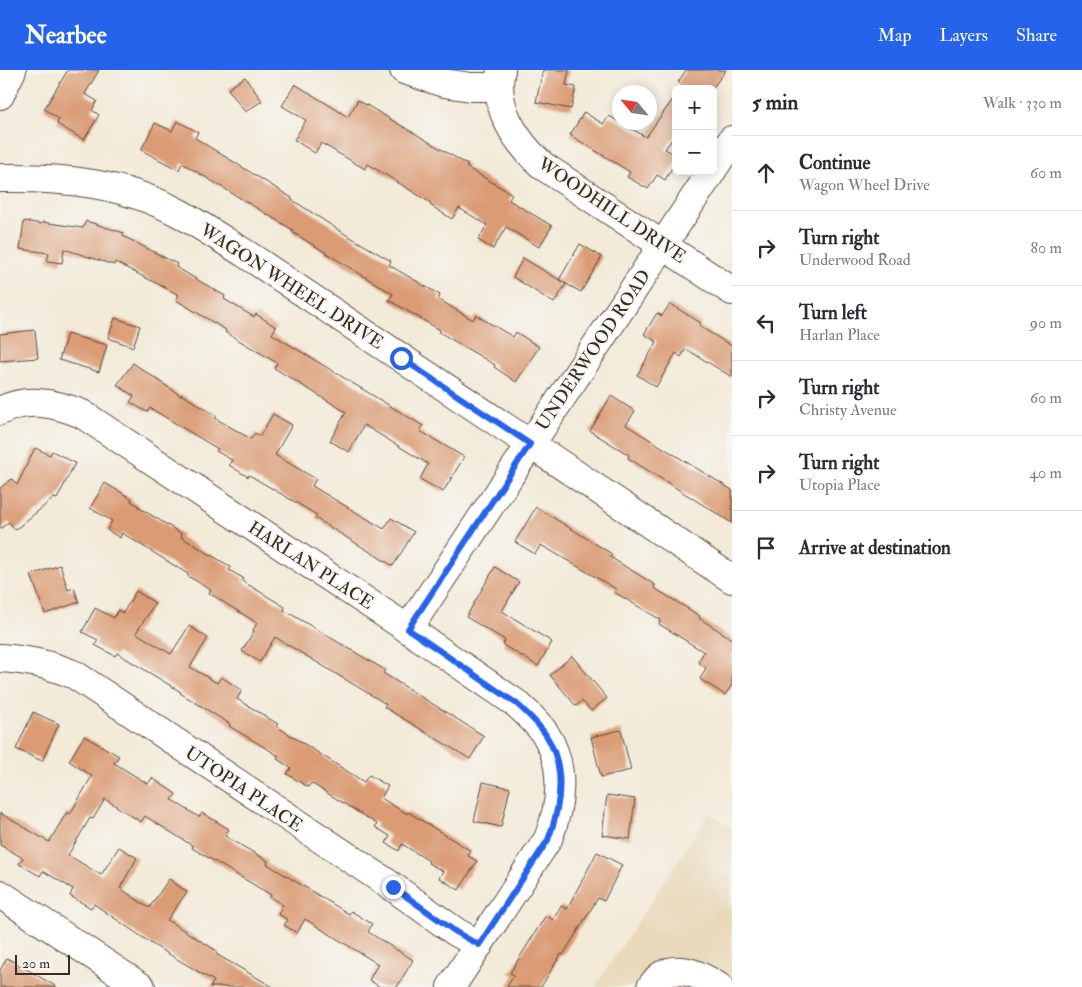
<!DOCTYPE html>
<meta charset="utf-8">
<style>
body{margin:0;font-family:"IM FELL Double Pica",serif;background:#f2f2f3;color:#2b2b33}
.controls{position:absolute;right:15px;top:15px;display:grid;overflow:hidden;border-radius:8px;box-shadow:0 2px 12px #0003}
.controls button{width:45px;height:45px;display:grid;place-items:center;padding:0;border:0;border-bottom:1px solid #e1e1e2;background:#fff;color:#2b2b33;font:25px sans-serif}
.compass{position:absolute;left:612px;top:15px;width:45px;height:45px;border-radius:50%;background:#fff;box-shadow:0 2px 12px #0003;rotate:299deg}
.scale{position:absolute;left:15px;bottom:12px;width:55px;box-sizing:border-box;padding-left:5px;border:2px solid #3b2a1e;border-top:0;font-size:14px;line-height:18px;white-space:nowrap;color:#3b2a1e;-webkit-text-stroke:4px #f6f6f2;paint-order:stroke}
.stop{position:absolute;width:15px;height:15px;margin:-11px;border:4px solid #2563eb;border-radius:50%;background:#fff}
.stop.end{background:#2563eb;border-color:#fff;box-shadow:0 1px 5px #0008}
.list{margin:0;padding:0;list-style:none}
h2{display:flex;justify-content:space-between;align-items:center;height:65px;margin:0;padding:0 20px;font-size:21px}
h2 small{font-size:16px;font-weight:400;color:#7c7c81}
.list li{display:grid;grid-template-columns:32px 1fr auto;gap:15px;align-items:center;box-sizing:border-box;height:75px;padding:0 20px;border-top:1px solid #e1e1e2}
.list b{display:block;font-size:19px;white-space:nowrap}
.list p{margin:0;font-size:16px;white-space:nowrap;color:#7c7c81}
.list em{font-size:16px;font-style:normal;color:#7c7c81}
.icon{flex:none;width:28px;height:28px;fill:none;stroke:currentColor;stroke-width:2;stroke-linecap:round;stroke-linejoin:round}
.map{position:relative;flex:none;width:732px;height:917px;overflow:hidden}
header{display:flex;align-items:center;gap:30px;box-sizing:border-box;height:70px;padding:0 25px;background:#2563eb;color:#fff}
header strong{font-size:24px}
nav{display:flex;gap:28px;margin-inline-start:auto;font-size:18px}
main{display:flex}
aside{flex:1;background:#fff}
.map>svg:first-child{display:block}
.built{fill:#e9d9ba}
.building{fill:#da9b74}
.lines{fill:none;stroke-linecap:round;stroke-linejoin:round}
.minor-casing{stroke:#57473a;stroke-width:30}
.minor{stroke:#fff;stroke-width:28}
.route{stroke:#2563eb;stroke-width:6}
.labels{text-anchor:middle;stroke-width:4;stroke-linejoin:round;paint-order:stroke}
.street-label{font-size:18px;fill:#3b2a1e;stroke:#f6f6f2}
</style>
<header>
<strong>Nearbee</strong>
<nav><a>Map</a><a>Layers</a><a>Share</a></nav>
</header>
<main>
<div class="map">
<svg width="732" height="917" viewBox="0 0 732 917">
<rect width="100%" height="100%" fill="#f6f6f2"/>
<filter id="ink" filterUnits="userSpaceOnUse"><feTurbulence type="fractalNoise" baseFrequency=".02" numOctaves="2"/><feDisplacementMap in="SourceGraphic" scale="10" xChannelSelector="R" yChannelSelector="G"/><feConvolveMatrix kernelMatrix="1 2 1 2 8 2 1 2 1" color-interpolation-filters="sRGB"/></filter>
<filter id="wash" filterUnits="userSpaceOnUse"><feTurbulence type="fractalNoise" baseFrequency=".0096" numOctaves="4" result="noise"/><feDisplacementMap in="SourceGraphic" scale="20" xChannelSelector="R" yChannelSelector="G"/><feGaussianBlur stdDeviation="1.12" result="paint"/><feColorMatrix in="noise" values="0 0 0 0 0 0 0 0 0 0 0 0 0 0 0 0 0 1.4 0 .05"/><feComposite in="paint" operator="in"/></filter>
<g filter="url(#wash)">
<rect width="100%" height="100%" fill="#f3ead8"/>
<!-- built -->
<polygon class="built" points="709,743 732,758 732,917 595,917"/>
<g id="blocks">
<!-- building -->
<g class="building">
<polygon points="68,0 99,0 85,24 97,31 92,40 99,45 84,70 57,54 59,49 44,39"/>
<polygon points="543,0 569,0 566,15 576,17 571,39 536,32"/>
<polygon points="686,0 726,0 712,19 688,19 678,12"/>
<polygon points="245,7 262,31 245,42 228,19"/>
<polygon points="295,14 348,47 358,30 468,95 466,97 512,124 509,130 552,156 539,177 506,157 493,179 478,170 487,155 459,138 452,149 430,135 431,133 368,94 365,99 321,73 315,83 294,70 306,50 282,36"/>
<polygon points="676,25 676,64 665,79 676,85 676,91 665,110 657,105 648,119 627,107 630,102 570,65 584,42 603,54 609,46 646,67"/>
<polygon points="177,51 198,62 195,68 292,128 291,129 340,161 391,191 389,195 440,225 438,229 473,250 476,245 513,267 516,262 539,277 516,312 494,297 495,295 439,262 440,260 389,230 393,224 292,162 293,160 182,93 179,100 141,80 155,53 172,61"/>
<polygon points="24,151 42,154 42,152 83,158 86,151 124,163 123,166 177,194 176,197 225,226 224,229 254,247 256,244 276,257 272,264 423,356 420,361 464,387 443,422 420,409 428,394 364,355 349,382 330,371 346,342 274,298 277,293 225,262 226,260 176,230 179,225 115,192 114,195 64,179 62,193 47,191 49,183 20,179"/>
<polygon points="580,174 602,187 581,222 559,210"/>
<polygon points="523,188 566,214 554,233 513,207"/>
<polygon points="670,234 701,253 699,256 732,276 732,307 686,279 681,287 676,283 656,317 637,305 657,272 644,264 657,243 662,246"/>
<polygon points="115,248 140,256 133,277 108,268"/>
<polygon points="35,260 38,288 0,291 0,264"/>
<polygon points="67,264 107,275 99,302 59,290"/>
<polygon points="133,293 181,326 181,324 217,346 215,348 251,369 255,363 260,366 273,344 292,355 275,385 316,409 312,416 384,459 391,448 414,462 393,496 315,448 317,445 249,405 248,407 229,395 232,390 216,381 218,379 150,338 147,342 130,332 134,326 117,315"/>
<polygon points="611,326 635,341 626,355 732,420 732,453 628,388 629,385 590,361"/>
<polygon points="35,378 50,385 52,381 75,393 57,429 54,428 15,460 9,452 0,459 0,418 12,409 17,415"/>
<polygon points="105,413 132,429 131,431 139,436 138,437 182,464 181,467 231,497 229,500 243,508 242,511 285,537 284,540 385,600 383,603 484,666 470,689 384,637 386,634 275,567 260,592 242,581 254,561 253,560 257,553 209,523 211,520 188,506 188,504 122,463 120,468 107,460 112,451 90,438"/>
<polygon points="536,437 612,484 610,487 655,515 654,518 700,546 699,548 732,569 732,615 725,625 700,609 706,598 698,592 704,582 659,554 661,550 614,522 616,519 541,475 535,484 515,472"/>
<polygon points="60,495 68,520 74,518 79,532 45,544 31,505"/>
<polygon points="495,497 519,512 502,541 552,572 538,596 503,575 505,570 466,547"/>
<polygon points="136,521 155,533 136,563 171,584 189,556 208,568 190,597 217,613 221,607 242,620 237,629 278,654 276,656 364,712 369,705 388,716 381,728 407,744 408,742 471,781 468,786 477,791 459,820 439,808 443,801 428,793 429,791 402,774 399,781 386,773 390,766 375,757 377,754 311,713 308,717 287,704 291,698 277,689 279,686 229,656 230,654 180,623 181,622 117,583 115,586 95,575 98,570 82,562 95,538 114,548 118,540 123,543"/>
<polygon points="572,586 607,628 591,641 582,631 576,636 550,605"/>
<polygon points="33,642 59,654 42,691 16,679"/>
<polygon points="621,660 631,700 601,707 591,667"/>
<polygon points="84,666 119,686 114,693 148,714 152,708 176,724 172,730 199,747 202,743 229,759 225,766 268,791 267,794 349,844 351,841 372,854 368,862 413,890 397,917 380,917 369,910 378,894 305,849 297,863 284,855 288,850 278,844 283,835 270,827 271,825 192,778 193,776 145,746 141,752 105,729 93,749 90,748 68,785 101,805 119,777 137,788 120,818 149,838 169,809 187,822 167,850 217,881 216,884 273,917 210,917 214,911 155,876 94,834 91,838 70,826 73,819 43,801 40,806 19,794 23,788 0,775 0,743 49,772 67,742 70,744 92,706 69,691"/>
<polygon points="483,712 510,718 501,757 474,751"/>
<polygon points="607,725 635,729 630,769 602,765"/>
<polygon points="597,782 622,795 604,831 598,828 563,885 561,884 541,917 507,917 514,905 510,903 546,845 553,850 561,836 567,839"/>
<polygon points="7,888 57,917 0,917 0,900"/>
</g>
</g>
</g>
<g filter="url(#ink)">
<use href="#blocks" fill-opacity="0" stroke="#57473a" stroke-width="1"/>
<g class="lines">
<defs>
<g id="minor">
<polyline points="404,0 444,13 471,17 498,17"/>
<path d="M501 0C492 37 517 73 543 96L732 221"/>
<polyline points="0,25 12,0"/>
<polyline points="713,99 732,70"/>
<path d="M0 108C64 107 124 113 181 144 203 157 225 171 246 184L732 509"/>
<path d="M0 341C27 327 55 333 82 344L408 559 517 634C527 643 538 653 546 665 566 697 561 736 548 769L451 917"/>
<polyline points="408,559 712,101"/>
<path d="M0 588C28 590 49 594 75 605L393 817 456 862 479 875"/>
<polyline points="0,824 141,917"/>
<path d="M651 917C654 913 658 907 662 905 682 894 703 907 719 917"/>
</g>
</defs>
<!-- minor casing -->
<use href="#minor" class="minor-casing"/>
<!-- minor -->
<use href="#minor" class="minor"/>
</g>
</g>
<g class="lines" filter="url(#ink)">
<!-- route -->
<path class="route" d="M393 817 456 862 479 875 548 770C561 736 566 697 546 665 538 653 527 643 517 634L408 559 530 374 401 288"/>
</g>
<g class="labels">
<!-- street labels -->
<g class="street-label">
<text transform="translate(612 140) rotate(34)" y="6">WOODHILL DRIVE</text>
<text transform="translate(292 216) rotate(33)" y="6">WAGON WHEEL DRIVE</text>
<text transform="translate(593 280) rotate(-56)" y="6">UNDERWOOD ROAD</text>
<text transform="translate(311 495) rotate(33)" y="6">HARLAN PLACE</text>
<text transform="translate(244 719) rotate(34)" y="6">UTOPIA PLACE</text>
</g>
</g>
</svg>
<div class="controls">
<button>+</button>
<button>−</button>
</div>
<svg class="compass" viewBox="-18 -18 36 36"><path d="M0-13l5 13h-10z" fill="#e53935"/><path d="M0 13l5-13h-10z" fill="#7c7c81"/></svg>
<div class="scale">20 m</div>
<div class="stop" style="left:401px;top:288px"></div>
<div class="stop end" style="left:393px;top:817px"></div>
</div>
<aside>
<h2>5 min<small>Walk · 330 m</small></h2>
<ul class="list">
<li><svg class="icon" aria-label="ahead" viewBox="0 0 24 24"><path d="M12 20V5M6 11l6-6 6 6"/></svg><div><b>Continue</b><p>Wagon Wheel Drive</p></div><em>60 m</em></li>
<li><svg class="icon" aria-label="right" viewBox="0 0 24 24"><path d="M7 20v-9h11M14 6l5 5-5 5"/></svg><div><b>Turn right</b><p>Underwood Road</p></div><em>80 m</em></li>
<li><svg class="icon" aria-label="left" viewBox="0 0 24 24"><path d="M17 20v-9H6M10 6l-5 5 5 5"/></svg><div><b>Turn left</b><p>Harlan Place</p></div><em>90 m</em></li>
<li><svg class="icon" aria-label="right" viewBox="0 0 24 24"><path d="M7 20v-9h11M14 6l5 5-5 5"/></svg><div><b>Turn right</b><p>Christy Avenue</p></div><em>60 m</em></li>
<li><svg class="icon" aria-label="right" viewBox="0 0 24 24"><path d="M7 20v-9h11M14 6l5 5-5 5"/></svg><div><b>Turn right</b><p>Utopia Place</p></div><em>40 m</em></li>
<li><svg class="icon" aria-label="arrive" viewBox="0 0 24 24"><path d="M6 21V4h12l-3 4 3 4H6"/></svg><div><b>Arrive at destination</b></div></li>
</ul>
</aside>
</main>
